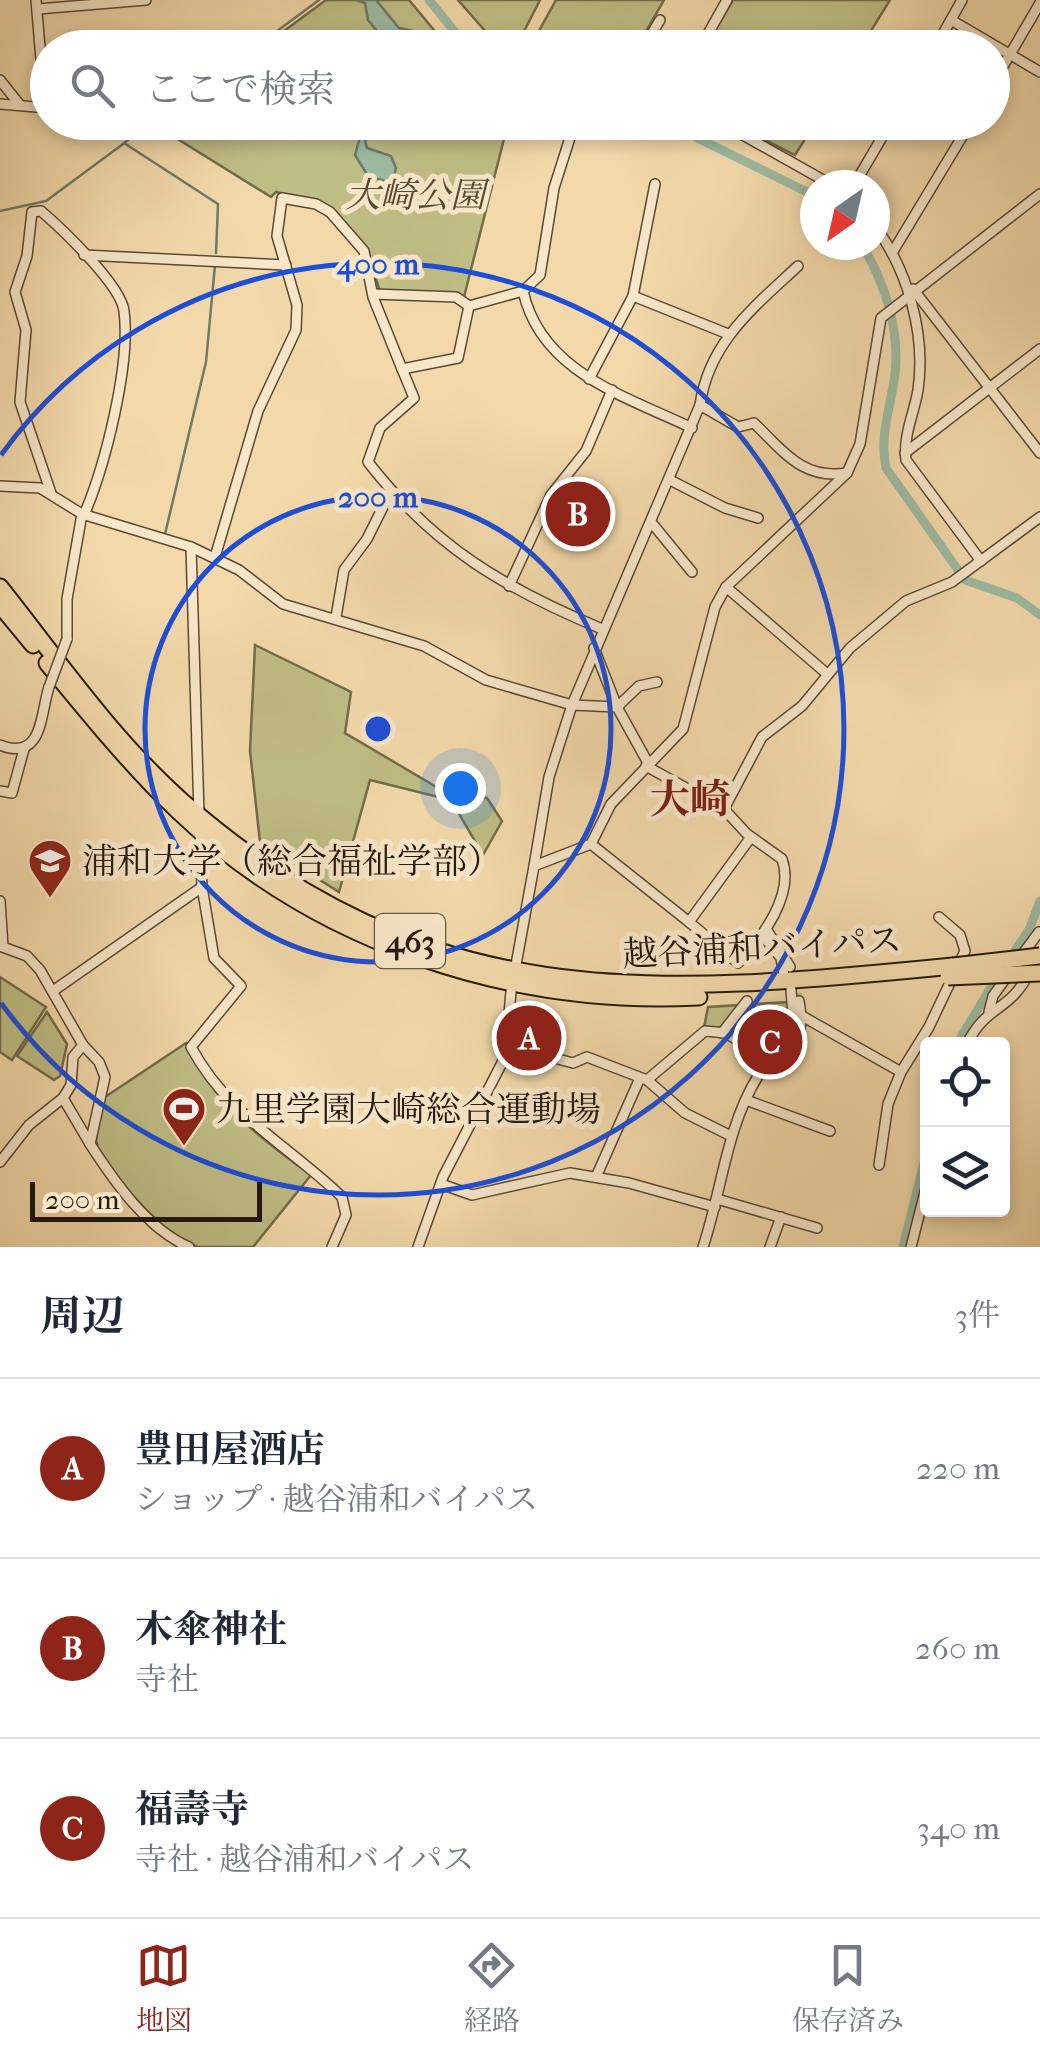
<!DOCTYPE html>
<html lang="ja">
<meta charset="utf-8">
<style>
body{margin:0;font-family:"IM FELL French Canon","Noto Serif JP",serif;background:#f2f2f3;color:#1f2937}
.controls{position:absolute;right:30px;bottom:30px;display:grid;overflow:hidden;border-radius:10px;box-shadow:0 5px 15px #0003}
.controls button{width:90px;height:90px;display:grid;place-items:center;padding:0;border:0;border-bottom:2px solid #e0e1e3;background:#fff;color:#1f2937;font:50px sans-serif}
.compass{position:absolute;left:800px;top:170px;width:90px;height:90px;border-radius:50%;background:#fff;box-shadow:0 5px 15px #0003;rotate:214deg}
.scale{position:absolute;left:30px;bottom:25px;width:232px;box-sizing:border-box;padding-left:10px;border:5px solid #261a11;border-top:0;font-size:28px;line-height:35px;white-space:nowrap;color:#261a11;-webkit-text-stroke:8px #f7e6c8;paint-order:stroke}
.you{position:absolute;left:460px;top:788px;width:35px;height:35px;margin:-25px;border:8px solid #fff;border-radius:50%;background:#1a73e8;box-shadow:0 0 0 15px #1a73e833}
.badge{display:grid;place-items:center;width:65px;height:65px;border-radius:50%;background:#8f2418;color:#fff;font-size:32px;font-weight:700}
.pin{position:absolute;translate:-50% -50%;border:5px solid #fff;box-shadow:0 2px 10px #0006}
.list{margin:0;padding:0;list-style:none}
h2{display:flex;justify-content:space-between;align-items:center;height:130px;margin:0;padding:0 40px;font-size:42px}
h2 small{font-size:32px;font-weight:400;color:#747a83}
.list li{display:grid;grid-template-columns:65px 1fr auto;gap:30px;align-items:center;box-sizing:border-box;height:180px;padding:0 40px;border-top:2px solid #e0e1e3}
.list b{display:block;font-size:38px;white-space:nowrap}
.list p{margin:0;font-size:32px;white-space:nowrap;color:#747a83}
.list em{font-size:32px;font-style:normal;color:#747a83}
.icon{flex:none;width:55px;height:55px;fill:none;stroke:currentColor;stroke-width:2;stroke-linecap:round;stroke-linejoin:round}
.map{position:relative;flex:none;width:1040px;height:1247px;overflow:hidden}
.search{position:absolute;background:#fff;box-shadow:0 5px 15px #0003;left:30px;right:30px;top:30px;height:110px;display:flex;align-items:center;gap:25px;box-sizing:border-box;padding:0 35px;border-radius:55px;color:#747a83;font-size:38px}
.sheet{height:670px;background:#fff}
nav{display:flex;justify-content:space-around;align-items:center;box-sizing:border-box;height:140px;border-top:2px solid #e0e1e3;background:#fff;font-size:28px;color:#747a83}
nav a{display:grid;justify-items:center;gap:5px}
nav .on{color:#8f2418}
.map>svg:first-child{display:block}
.green{fill:#bfbe85;stroke:#726c4b;stroke-width:2.5}
.water{fill:#9dbba3;stroke:#6d7b69;stroke-width:2.5}
.lines{fill:none;stroke-linecap:round;stroke-linejoin:round}
.stream{stroke:#6d7b69;stroke-width:2.5}
.canal{stroke:#9dbba3;stroke-width:9}
.minor-tunnel{stroke:#cab38b;stroke-width:9;stroke-dasharray:9 4.5;stroke-linecap:butt}
.minor-casing{stroke:#594a37;stroke-width:12}
.trunk-casing{stroke:#261a11;stroke-width:19}
.minor{stroke:#f7e6c8;stroke-width:9}
.trunk{stroke:#f3d9aa;stroke-width:15}
.minor-bridge-casing{stroke:#594a37;stroke-width:12;stroke-linecap:butt}
.trunk-bridge-casing{stroke:#261a11;stroke-width:19;stroke-linecap:butt}
.minor-bridge{stroke:#f7e6c8;stroke-width:9}
.trunk-bridge{stroke:#f3d9aa;stroke-width:15}
.ring{fill:none;stroke:#1d4ed8;stroke-width:5}
.labels{text-anchor:middle;stroke-width:10;stroke-linejoin:round;paint-order:stroke}
.shield{fill:#f7e6c8;stroke:#655748;stroke-width:2.5}
.shield-label{font-size:32px;font-weight:bold;fill:#261a11}
.park-label{font-size:35px;font-style:italic;fill:#544b34;stroke:#f7e6c8}
.poi-label{font-size:35px;fill:#261a11;stroke:#f7e6c8;text-anchor:start}
.street-label{font-size:35px;fill:#261a11;stroke:#f7e6c8}
.quarter-label{font-size:40px;font-weight:bold;fill:#7a1f14;stroke:#f7e6c8}
.centre{fill:#1d4ed8;stroke:#f7e6c8;stroke-width:5}
.ring-label{font-size:30px;text-anchor:middle;font-weight:bold;fill:#1d4ed8;stroke:#f7e6c8;stroke-width:10;stroke-linejoin:round;paint-order:stroke}
</style>
<div class="map">
<svg width="1040" height="1247" viewBox="0 0 1040 1247">
<rect width="100%" height="100%" fill="#f3d9aa"/>
<filter id="stains"><feTurbulence type="fractalNoise" baseFrequency=".002" numOctaves="4"/><feColorMatrix values="0 0 0 0 .2 0 0 0 0 .09 0 0 0 0 .02 0 0 0 .5 -.17"/></filter>
<radialGradient id="worn" r=".72"><stop offset=".6" stop-color="#630" stop-opacity="0"/><stop offset="1" stop-color="#630" stop-opacity=".3"/></radialGradient>
<!-- green -->
<g class="green">
<polygon points="326,0 409,0 448,47 261,48"/>
<polygon points="458,0 540,0 516,47 500,48"/>
<polygon points="556,0 664,0 637,47 530,47"/>
<polygon points="733,0 890,0 861,47 705,47"/>
<polygon points="159,122 508,123 464,297 380,292 370,259 317,202 276,192 271,197 155,125"/>
<polygon points="732,123 815,123 795,155"/>
<polygon points="255,645 351,692 345,733 450,795 487,798 502,821 483,855 451,800 370,780 339,892 260,842 250,751"/>
<polygon points="0,977 46,1007 12,1060 0,1052"/>
<polygon points="788,1002 790,1017 780,1029 771,1025 752,1045 704,1028 708,1007"/>
<polygon points="47,1012 67,1044 60,1076 54,1080 17,1056"/>
<path d="M186 1043C213 1102 259 1138 311 1175L253 1247C236 1247 215 1247 199 1247 169 1241 112 1177 99 1150 91 1134 101 1113 105 1097Z"/>
</g>
<!-- water -->
<g class="water">
<polygon points="355,0 376,0 399,28 414,31 422,47 390,47 368,20 365,3"/>
<polygon points="372,123 378,123 365,141 367,148 391,156 396,168 392,183 368,176 355,155 360,137"/>
</g>
<g class="lines">
<!-- stream -->
<g class="stream">
<polyline points="254,48 319,0"/>
<polyline points="152,122 124,143 218,204 216,253"/>
<polyline points="0,211 46,201 123,144"/>
<polyline points="165,534 206,362 215,265"/>
</g>
<!-- canal -->
<g class="canal">
<polyline points="429,0 468,48"/>
<polyline points="665,122 815,196"/>
<path d="M862 245C885 283 900 330 895 374 891 406 879 436 886 468L965 580 1017 598 1040 615"/>
<polyline points="1008,961 1029,930 1040,901"/>
<polyline points="957,1044 999,974"/>
<polyline points="903,1247 928,1146"/>
</g>
<!-- minor-tunnel -->
<polyline class="minor-tunnel" points="790,967 799,1001"/>
<defs>
<g id="minor">
<polyline points="36,0 45,107"/>
<polyline points="38,9 146,0"/>
<polyline points="951,20 1040,72"/>
<polyline points="643,48 660,20"/>
<polyline points="700,48 727,0"/>
<polyline points="935,48 962,0"/>
<polyline points="0,80 20,105"/>
<polyline points="992,85 1040,3"/>
<polyline points="0,104 48,108"/>
<path d="M575 122 554 188 540 275 523 291 469 306 458 358 402 369 414 398 380 428 368 462C434 547 504 588 602 629"/>
<polyline points="720,122 832,185"/>
<polyline points="854,185 891,122"/>
<path d="M875 226C908 271 926 334 918 390 914 414 903 435 906 460L981 561"/>
<polyline points="892,253 971,122"/>
<polyline points="84,255 286,265"/>
<polyline points="913,289 1040,453"/>
<path d="M523 291C541 372 625 396 692 428"/>
<polyline points="373,294 456,297 469,306"/>
<polyline points="633,296 728,334"/>
<polyline points="589,379 633,296 655,184"/>
<path d="M700 405C709 342 754 307 798 266"/>
<polyline points="905,453 1040,349"/>
<polyline points="670,480 725,508 758,518"/>
<polyline points="0,486 40,488 82,514 191,547 239,570 283,604 424,646 486,680 572,705 617,707 648,763"/>
<path d="M51 493 20 402 26 330 15 292 27 256 32 212 41 211C62 229 121 285 124 311 131 364 105 466 84 515"/>
<polyline points="651,522 692,572"/>
<polyline points="191,547 199,814"/>
<polyline points="215,557 258,411 296,330 297,305 277,236 282,198 316,204 330,212 364,251 373,297 402,369"/>
<polyline points="509,586 551,495 586,451 612,390"/>
<polyline points="726,587 826,673"/>
<polyline points="336,617 344,570 367,539 391,491"/>
<polyline points="67,639 67,599 82,514"/>
<polyline points="594,648 617,707 639,686 657,682"/>
<path d="M0 745C43 762 40 715 49 687"/>
<path d="M646 766 724 809 747 834 782 859C795 895 762 938 738 963L689 922 751 837"/>
<polyline points="0,791 12,793 24,749"/>
<polyline points="724,809 762,737 802,706 850,648 906,601 952,582 1040,517"/>
<polyline points="591,844 689,922"/>
<path d="M534 866 549 777 572 705 700 405 738 427 754 423C784 452 803 480 847 473"/>
<path d="M202 887 214 958 241 986 191 1047C229 1117 287 1144 342 1197L346 1215 332 1247"/>
<polyline points="0,901 3,947"/>
<polyline points="768,932 790,967"/>
<polyline points="763,936 781,958 785,981"/>
<path d="M0 946 27 956 40 970 83 1045 99 1062 105 1077 90 1144C114 1181 147 1229 189 1247"/>
<polyline points="1019,959 1039,932"/>
<polyline points="53,991 202,887 200,830"/>
<polyline points="989,1012 993,996 1008,975"/>
<polyline points="802,1016 901,1072"/>
<polyline points="722,1033 747,1001"/>
<path d="M967 1044C987 1003 1010 1013 1030 971"/>
<polyline points="506,1045 573,1063 587,1057 647,1080 685,1113 731,1136"/>
<polyline points="785,1046 794,1028 791,990"/>
<polyline points="647,1080 705,1031 726,1033 772,1062"/>
<polyline points="63,1098 90,1144"/>
<polyline points="746,1100 830,1131"/>
<polyline points="0,1162 29,1125 63,1098 71,1085 73,1057 83,1045"/>
<polyline points="879,1165 888,1104 901,1072 929,1027 965,951 960,935 939,917"/>
<polyline points="596,1177 640,1078"/>
<polyline points="441,1184 472,1195 570,1173 629,1183 715,1207"/>
<polyline points="717,1199 817,1228"/>
<polyline points="418,1247 443,1177 505,1057 511,992 534,866 591,844 611,804 683,729 715,607 726,587 847,473 860,444 881,318 1040,194"/>
<path d="M703 1247C722 1190 726 1128 758 1076 778 1044 809 1055 799 1001"/>
<polyline points="770,1247 781,1217"/>
<polyline points="911,1247 928,1180"/>
</g>
<g id="trunk">
<path d="M0 587C57 659 113 740 182 801 427 1016 651 996 953 966"/>
<polyline points="0,605 33,645"/>
<path d="M47 663C89 714 130 765 178 811 316 943 510 1007 699 997"/>
</g>
</defs>
<!-- minor casing -->
<use href="#minor" class="minor-casing"/>
<!-- trunk casing -->
<use href="#trunk" class="trunk-casing"/>
<!-- minor -->
<use href="#minor" class="minor"/>
<!-- trunk -->
<use href="#trunk" class="trunk"/>
<defs>
<polyline id="minor-bridge" points="49,687 67,639"/>
<g id="trunk-bridge">
<polyline points="953,966 1040,956"/>
<polyline points="948,977 1040,973"/>
</g>
</defs>
<!-- minor-bridge casing -->
<use href="#minor-bridge" class="minor-bridge-casing"/>
<!-- trunk-bridge casing -->
<use href="#trunk-bridge" class="trunk-bridge-casing"/>
<!-- minor-bridge -->
<use href="#minor-bridge" class="minor-bridge"/>
<!-- trunk-bridge -->
<use href="#trunk-bridge" class="trunk-bridge"/>
</g>
<!-- distance rings -->
<g class="ring">
<circle cx="378" cy="729" r="233"/>
<path d="M1 455A466 466 0 1 1 1 1003"/>
</g>
<!-- icons -->
<defs>
<symbol id="university-pin" viewBox="-11 -11 22 30"><path d="M0 17L-7.5 6A9.5 9.5 0 1 1 7.5 6Z" fill="#8f2418" stroke="#f7e6c8"/><path d="M0-5L7-2L0 1L-7-2ZM-4 1L0 2.5L4 1V4Q0 6-4 4Z" fill="#fff"/></symbol>
<symbol id="stadium-pin" viewBox="-11 -11 22 30"><path d="M0 17L-7.5 6A9.5 9.5 0 1 1 7.5 6Z" fill="#8f2418" stroke="#f7e6c8"/><path d="M0-5a6.5 5 0 1 0 0 10a6.5 5 0 1 0 0-10ZM-3.5-1.8h7v3.6h-7Z" fill="#fff"/></symbol>
</defs>
<g fill-rule="evenodd">
<use href="#university-pin" x="25" y="836" width="50" height="68"/>
<use href="#stadium-pin" x="159" y="1084" width="50" height="68"/>
</g>
<g class="labels">
<!-- shield labels -->
<rect class="shield" x="375" y="914" width="70" height="54" rx="8"/>
<g class="shield-label">
<text x="410" y="952">463</text>
</g>
<!-- park labels -->
<g class="park-label">
<text x="415" y="207">大崎公園</text>
</g>
<!-- poi labels -->
<g class="poi-label">
<text x="82" y="873">浦和大学（総合福祉学部）</text>
<text x="216" y="1121">九里学園大崎総合運動場</text>
</g>
<!-- street labels -->
<g class="street-label">
<text transform="translate(762 947) rotate(-3)" y="12">越谷浦和バイパス</text>
</g>
<!-- quarter labels -->
<g class="quarter-label">
<text x="690" y="813">大崎</text>
</g>
</g>
<circle cx="378" cy="729" r="15" class="centre"/>
<g class="ring-label">
<text x="378" y="274">400 m</text>
<text x="378" y="507">200 m</text>
</g>
<rect width="100%" height="100%" filter="url(#stains)"/>
<rect width="100%" height="100%" fill="url(#worn)"/>
</svg>
<div class="controls">
<button><svg class="icon" aria-label="locate" viewBox="0 0 24 24"><circle cx="12" cy="12" r="6"/><path d="M12 2v4M12 18v4M2 12h4M18 12h4"/></svg></button>
<button><svg class="icon" aria-label="layers" viewBox="0 0 24 24"><path d="M12 4l9 5-9 5-9-5zM3 14l9 5 9-5"/></svg></button>
</div>
<svg class="compass" viewBox="-18 -18 36 36"><path d="M0-13l5 13h-10z" fill="#e53935"/><path d="M0 13l5-13h-10z" fill="#747a83"/></svg>
<div class="scale">200 m</div>
<div class="you"></div>
<div class="pin badge" style="left:529px;top:1038px">A</div>
<div class="pin badge" style="left:578px;top:514px">B</div>
<div class="pin badge" style="left:770px;top:1042px">C</div>
<div class="search"><svg class="icon" aria-label="search" viewBox="0 0 24 24"><circle cx="10" cy="10" r="6"/><path d="M15 15l6 6"/></svg>ここで検索</div>
</div>
<section class="sheet">
<h2>周辺<small>3件</small></h2>
<ul class="list">
<li><span class="badge">A</span><div><b>豊田屋酒店</b><p>ショップ · 越谷浦和バイパス</p></div><em>220 m</em></li>
<li><span class="badge">B</span><div><b>木傘神社</b><p>寺社</p></div><em>260 m</em></li>
<li><span class="badge">C</span><div><b>福壽寺</b><p>寺社 · 越谷浦和バイパス</p></div><em>340 m</em></li>
</ul>
</section>
<nav>
<a class="on"><svg class="icon" aria-label="map" viewBox="0 0 24 24"><path d="M3 6l6-2 6 2 6-2v14l-6 2-6-2-6 2zM9 4v14M15 6v14"/></svg>地図</a>
<a><svg class="icon" aria-label="directions" viewBox="0 0 24 24"><path d="M12 3l9 9-9 9-9-9zM9 14v-3h6M13 9l2 2-2 2"/></svg>経路</a>
<a><svg class="icon" aria-label="saved" viewBox="0 0 24 24"><path d="M7 4h10v16l-5-4-5 4z"/></svg>保存済み</a>
</nav>
